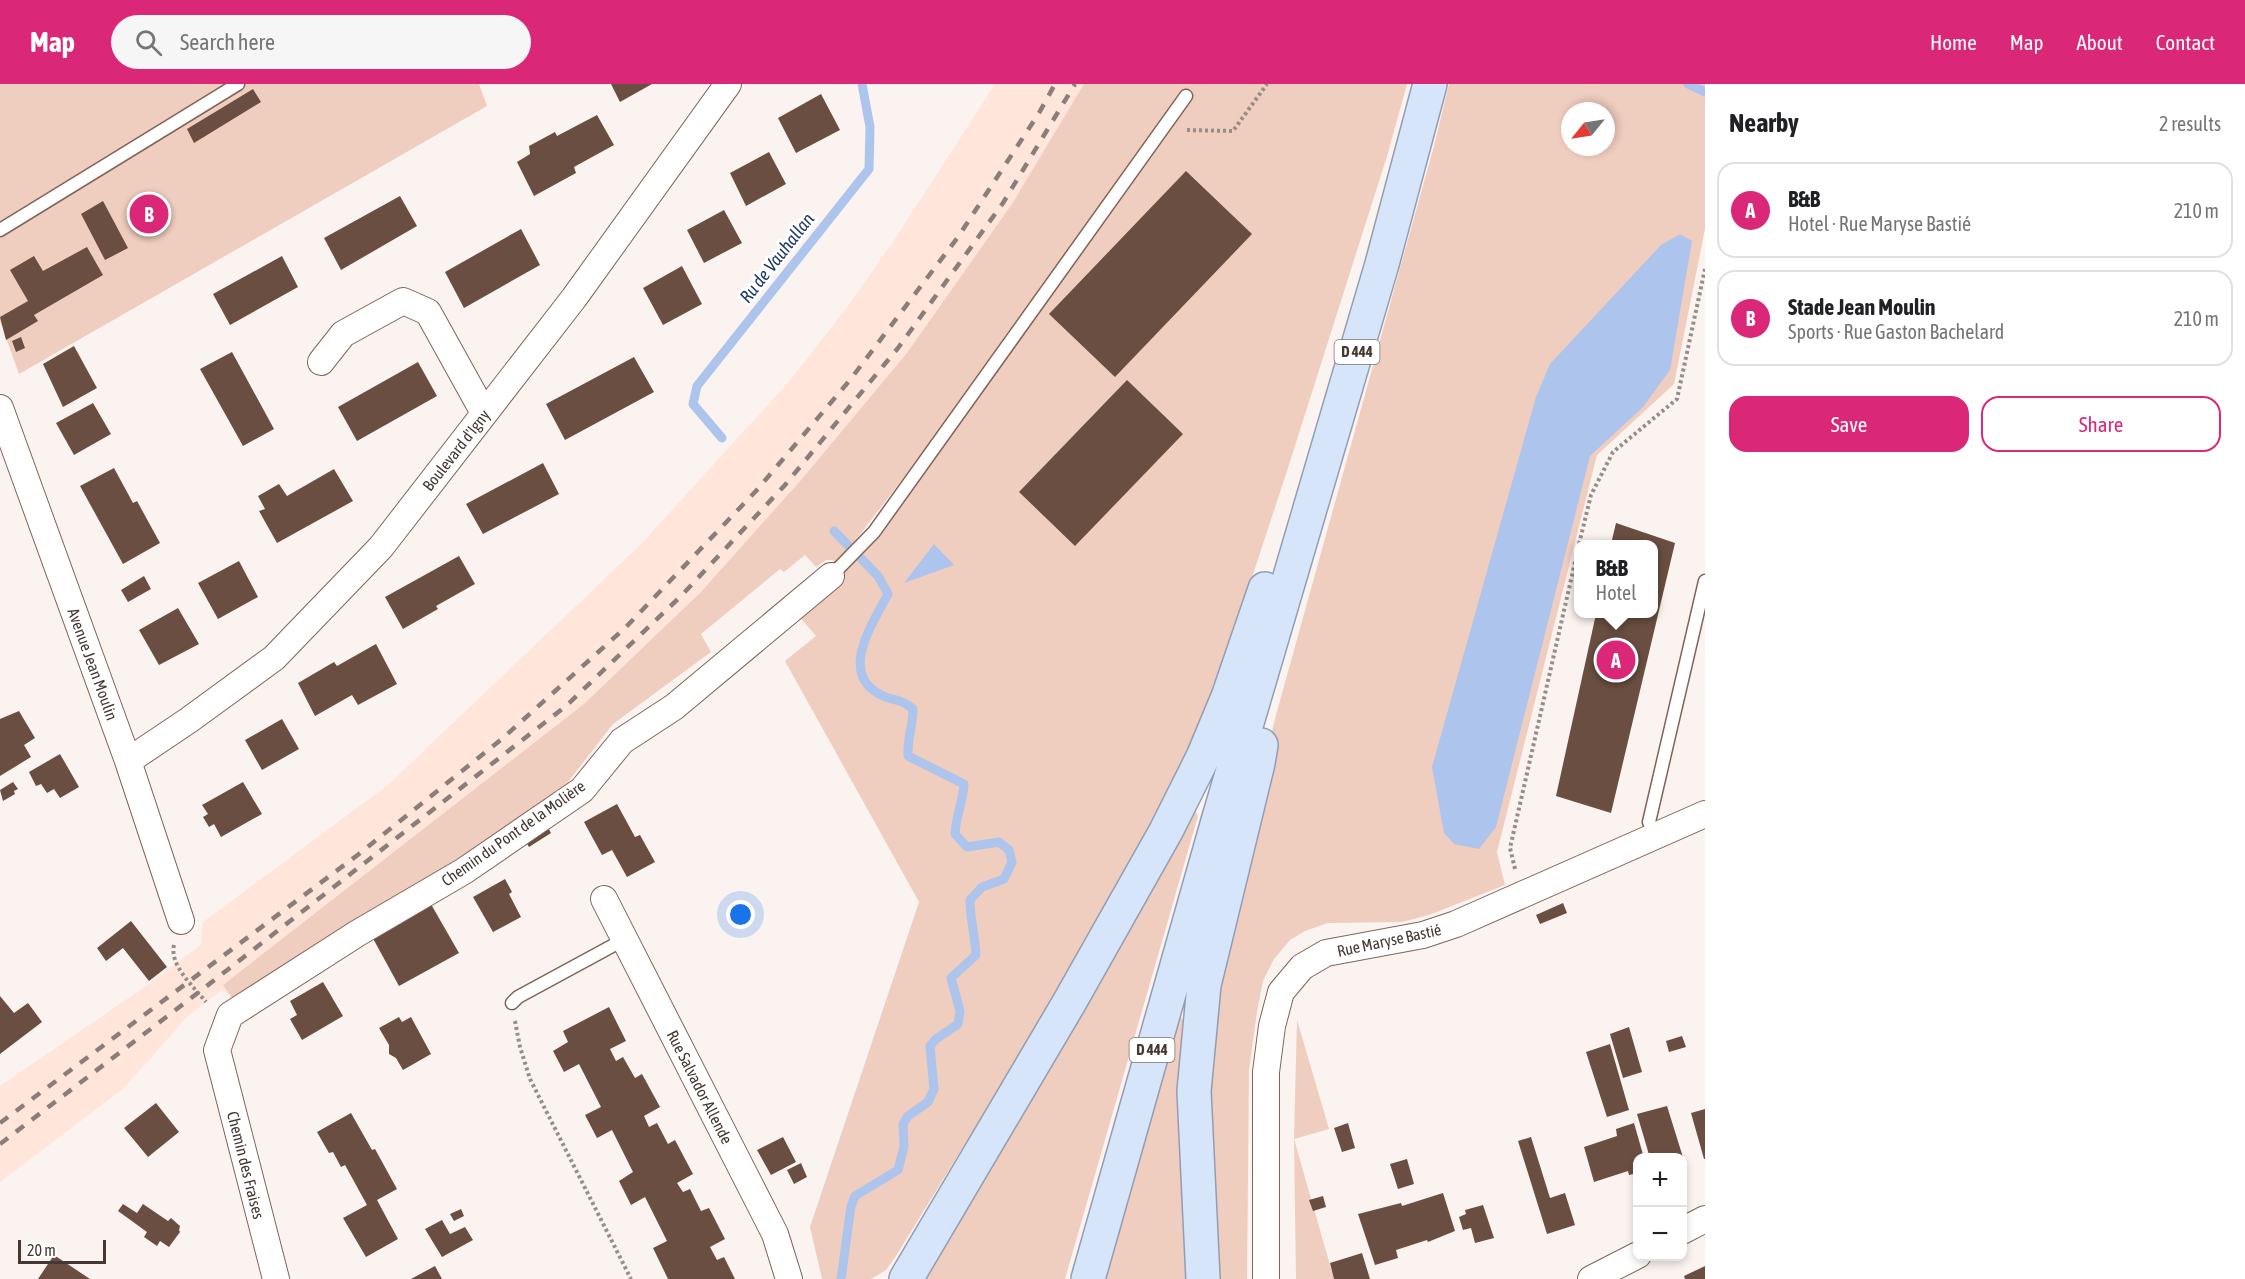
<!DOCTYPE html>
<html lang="en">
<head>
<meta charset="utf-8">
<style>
	body { margin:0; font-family:"Asap Condensed",sans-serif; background:#f6f6f6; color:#202124 }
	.controls { position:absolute; right:18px; bottom:18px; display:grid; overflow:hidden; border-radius:12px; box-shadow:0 3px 9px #0003 }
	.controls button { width:54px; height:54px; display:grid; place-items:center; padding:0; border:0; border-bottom:2px solid #e0e0e0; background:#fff; color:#202124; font:30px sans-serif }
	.compass { position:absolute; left:1561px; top:18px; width:54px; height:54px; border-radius:50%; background:#fff; box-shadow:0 3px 9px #0003; rotate:240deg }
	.scale { position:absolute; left:18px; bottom:15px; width:88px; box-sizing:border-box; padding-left:6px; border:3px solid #453832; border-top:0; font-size:16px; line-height:21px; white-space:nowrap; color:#453832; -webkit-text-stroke:4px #fff; paint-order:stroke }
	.you { position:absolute; left:741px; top:831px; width:21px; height:21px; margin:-15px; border:4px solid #fff; border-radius:50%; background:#1a73e8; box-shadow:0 0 0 9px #1a73e833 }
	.badge { display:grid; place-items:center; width:39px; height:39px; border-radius:50%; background:#db2777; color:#fff; font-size:20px; font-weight:700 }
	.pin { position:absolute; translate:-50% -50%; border:3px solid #fff; box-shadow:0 2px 6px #0006 }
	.popup { position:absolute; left:1574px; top:456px; width:84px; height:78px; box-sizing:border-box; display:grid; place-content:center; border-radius:12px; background:#fff; filter:drop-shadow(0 2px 4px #0005); font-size:20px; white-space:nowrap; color:#757577 }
	.popup b { font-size:22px; color:#202124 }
	.popup::after { content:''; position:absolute; left:50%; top:100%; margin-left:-12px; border:12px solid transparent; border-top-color:#fff }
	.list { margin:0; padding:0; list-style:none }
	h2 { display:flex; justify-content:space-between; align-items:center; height:78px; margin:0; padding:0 24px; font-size:26px }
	h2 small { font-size:20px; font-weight:400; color:#757577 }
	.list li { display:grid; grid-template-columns:39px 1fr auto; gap:18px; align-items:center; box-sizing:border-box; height:96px; margin:0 12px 12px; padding:0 12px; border:2px solid #e0e0e0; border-radius:18px }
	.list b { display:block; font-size:22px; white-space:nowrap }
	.list p { margin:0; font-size:20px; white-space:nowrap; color:#757577 }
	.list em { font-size:20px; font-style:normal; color:#757577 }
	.actions { display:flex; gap:12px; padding:18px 24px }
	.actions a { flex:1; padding:14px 0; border:2px solid #db2777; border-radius:18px; text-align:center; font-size:21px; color:#db2777 }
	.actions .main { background:#db2777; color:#fff }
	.icon { flex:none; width:33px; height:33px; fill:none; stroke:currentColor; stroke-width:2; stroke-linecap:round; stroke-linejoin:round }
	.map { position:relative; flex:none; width:1705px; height:1195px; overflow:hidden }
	header { display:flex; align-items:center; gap:36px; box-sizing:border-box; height:84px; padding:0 30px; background:#db2777; color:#fff }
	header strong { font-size:28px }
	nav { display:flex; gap:33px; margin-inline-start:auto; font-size:21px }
	.search { width:420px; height:54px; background:#f6f6f6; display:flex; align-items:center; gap:15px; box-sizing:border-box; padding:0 21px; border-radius:33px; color:#757577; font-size:22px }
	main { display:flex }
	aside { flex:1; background:#fff }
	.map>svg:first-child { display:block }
</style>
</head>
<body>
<header>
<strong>Map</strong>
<div class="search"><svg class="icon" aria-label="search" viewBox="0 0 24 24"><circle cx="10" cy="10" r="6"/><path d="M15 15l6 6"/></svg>Search here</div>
<nav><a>Home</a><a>Map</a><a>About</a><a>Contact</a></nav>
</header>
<main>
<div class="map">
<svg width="1705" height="1195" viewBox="0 0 1705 1195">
	<rect width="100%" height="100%" fill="#faf3f0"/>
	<path fill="#ffe5da" d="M995,0h132l-421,541 -471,372 -13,-7 -16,12 -20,16 -63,71 -123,93v-96l149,-102 52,-39 2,-23 185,-137 252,-240 147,-161 58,-74 50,-71z"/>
	<path fill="#efcdbf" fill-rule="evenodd" d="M0,0h479l8,22 -468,268 -19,-53z
		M1084,0h323l-20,72 -100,315 -89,270 -116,212 -186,303 -10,14 -15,9h-49l-12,-52 109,-325 -134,-241 31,-25 -18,-21 29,-49 7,-6h-8l-10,7 -11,-12 -21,17 -4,-3 -79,65 10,18 -98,72 -52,67 -91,66 -233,148 -14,-20 361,-281 117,-112 101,-113 105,-126 105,-149zM993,277l-119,171 -26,19v-1z
		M1449,0h256v145l-31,155 -77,71 -100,397 8,33 -76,30 -27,7 -74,1 -23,8 -15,9 -16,19 -11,22 -6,31 -8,58 -2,209h-36l-7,-187 7,-112 65,-265 158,-569zM1570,27h36v36h-36z
		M1194,725l4,7 -133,463h-144z
		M1180,933l5,5 -2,148 3,109h-85l75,-257z
		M1297,936l32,109 -35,10 40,140h-38l-2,-141z"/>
	<path fill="#adc4ec" d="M1680,150l12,7 -22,129 -27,37 -53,49 -94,371 -17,22 -25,-5 -10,-11 -12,-66 104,-370 14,-33 111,-119z
		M934,460l20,21 -50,18z"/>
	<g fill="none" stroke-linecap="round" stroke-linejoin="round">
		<path stroke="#adc4ec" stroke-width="9" d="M1688,0l17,8
			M722,354l-29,-34 4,-18 172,-217 1,-42 -8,-43
			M834,447l44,45 10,18c-15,29 -49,78 -9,100 14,8 20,3 34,15 0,18 -6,29 -5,47l56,28c-1,17 -8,32 -9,50l12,13 32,-5 10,8 3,12 -8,17 -22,8 -12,13c0,19 5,36 6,55l-25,23 9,33 -2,13 -22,15 -6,7 4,43 -6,13 -20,14 -5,8 1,23 -6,23 -43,26 -4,10 -10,73"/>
	</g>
	<path fill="#6a4e41" d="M611,0h41l-32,18z
		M253,5l8,13 -67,41 -7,-14z
		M821,10l19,36 -44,23 -18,-35z
		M597,31l17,30 -40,22 2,6 -42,23 -17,-34 13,-8 -1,-8 26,-14 2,4z
		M769,68l17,32 -40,22 -16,-33z
		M1186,87l66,63 -137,143 -66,-63z
		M400,112l17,30 -76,44 -17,-32z
		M103,117l25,47 -23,12 -24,-46z
		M724,126l18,33 -38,20 -17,-33z
		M521,145l19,36 -76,43 -19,-36z
		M87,163l16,28 -69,40 4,6 -32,19 -6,-23 28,-16 -18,-31 24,-14 9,15z
		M282,172l16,31 -68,38 -17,-31z
		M682,182l20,38 -39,21 -20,-37z
		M21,253l4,11 -9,4 -4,-11z
		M74,262l23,42 -34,19 -20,-43z
		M232,268l42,77 -31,17 -43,-77z
		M634,273l20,35 -89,48 -19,-36z
		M418,278l19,34 -80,45 -19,-34z
		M1127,296l56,54 -108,112 -56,-54z
		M93,319l18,31 -37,21 -18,-32z
		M543,379l16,31 -76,40 -17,-30z
		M114,384l19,35 4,-2 23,42 -37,21 -43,-78z
		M334,385l19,32 -76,42 -18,-32 6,-2 -7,-13 21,-12 8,12z
		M1616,439l59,20 -64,270 -55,-17 40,-182h58v-70h-43z
		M459,472l16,28 -39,22 2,3 -35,20 -18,-32z
		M239,477l19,36 -40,22 -20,-36z
		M144,492l7,13 -23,13 -7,-12z
		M178,524l21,36 -40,21 -20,-35z
		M376,560l21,40 -39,21 -6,-10 -37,21 -17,-33 36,-21 3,4z
		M19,627l16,27 -11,7 7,12 -31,19v-57z
		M282,635l17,30 -37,21 -17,-30z
		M60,670l19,33 -19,11 -6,-9 -7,4 -6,-9 -5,2 -7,-14z
		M13,698l5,7 -4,2 1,3 -12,7 -3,-11z
		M243,698l19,32 -41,23 -7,-13 -5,3 -6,-10 5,-3 -6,-9z
		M617,720l18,33 5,-2 15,27 -28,15 -15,-27 -10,5 -18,-33z
		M546,740l5,9 -22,14 -6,-10z
		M505,795l7,13 -3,2 12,23 -28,15 -20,-35z
		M428,815l31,54 -60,33 -29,-53z
		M1563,819l4,10 -27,11 -4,-9z
		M131,837l36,46 -18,14 -26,-33 -17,13 -9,-13z
		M323,898l20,34 -41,24 -12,-21 7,-4 -7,-14z
		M0,912l14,17 14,-10 14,19 -42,32z
		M609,923l17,34 -16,8 6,12 7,-4 12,21 7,-4 18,33 -16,9 5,11 8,-4 11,21 7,-4 18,34 -16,9 6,9 7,-3 11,22 8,-3 16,31 -15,8 7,13 7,-3 11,22h-67l-15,-31 14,-7 -22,-44 -14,8 -12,-24 14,-9 -21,-42 -15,8 -12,-23 16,-8 -22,-43 -15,8 -11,-21 15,-9 -5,-11z
		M399,933l3,5 9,-5 20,37 -28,16 -7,-12 -7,-4v-9l-10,-17z
		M1629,943l13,45 -19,6 -13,-44z
		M1682,952l4,11 -17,5 -3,-11z
		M1610,960l19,66 -22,7 -21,-65z
		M156,1019l23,29 -31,25 -24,-29z
		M1667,1022l19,61 -3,1 -1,-10h-32l-13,-44z
		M1705,1025v50h-1l-13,-46z
		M351,1029l21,37 3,-1 22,40 -20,11 21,39 -32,18 -23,-39 24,-13 -22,-40 -4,2 -8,-15 -4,1 -12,-21z
		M1348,1039l7,25 -13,4 -8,-24z
		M1634,1039l10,35h-6v15l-9,2 -1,-4 -34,11 -10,-35 33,-11 -1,-7z
		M783,1053l13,25 -25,13 -14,-25z
		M1531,1053l19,61 15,-5 10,32 -28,9 -29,-93z
		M1407,1075l7,25 -16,5 -8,-25z
		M801,1079l6,14 -13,7 -7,-14z
		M1443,1109l12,38 -27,11 -1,-2 -31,10 2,8 -23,7 -17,-51 43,-11 1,3z
		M1323,1112l3,11 -13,4 -4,-11z
		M123,1120l14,9 6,-9 25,17 3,-3 9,8 -1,4 1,2 -11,15 -9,-6 -3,5 -13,-9 3,-5 -29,-21z
		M1483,1121l11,33 -19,5 -4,-15 -8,2 -4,-13 7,-3 -1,-4z
		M461,1125l3,7 -10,5 -4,-7z
		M442,1136l8,14 15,-7 8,13 -31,17 -17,-28z
		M1362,1169l8,26h-36l-4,-16z
		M54,1171l36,24h-52z
		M435,1182l7,13h-31z
		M1705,1182v13h-20l-1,-3z"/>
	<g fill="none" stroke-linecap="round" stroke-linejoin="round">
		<g stroke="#816457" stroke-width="15">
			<path id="service" d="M0,146l238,-146
				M831,492l43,-44 312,-436
				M1655,752l-6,-14 56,-241
				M512,919l6,-6 107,-58"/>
		</g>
		<g stroke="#816457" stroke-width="28">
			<path id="minor" d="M321,278l22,-28 60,-33 25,11 56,101
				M0,324l128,353 53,160
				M128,677l61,-41 85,-62 107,-111 193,-249 154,-214
				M604,815l171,335 14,45
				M1682,1147l23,-12
				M276,1195l-59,-229 13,-35 128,-82 106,-62 118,-81 40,-49 52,-34 157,-131
				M1266,1195v-207l6,-46 9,-34 21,-25 24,-14 97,-18 33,-11 249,-110
				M1591,1195l47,-24"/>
		</g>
		<g stroke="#939db2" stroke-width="36">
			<path id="primary" d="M906,1195l163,-276 97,-172 37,-74 25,-60 37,-108
				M1088,1195l130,-458 164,-557 48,-180
				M1203,1195l-9,-188 10,-106 54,-222 3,-18"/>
		</g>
		<path stroke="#978c88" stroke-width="4" stroke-dasharray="3 3" stroke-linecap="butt" d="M1187,46l46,1 34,-47
			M1579,460l12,-49 22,-43 64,-53 28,-130
			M1515,785l-5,-21 68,-299
			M174,861c-5,20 20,42 32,57
			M515,937l5,26 10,32 101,200"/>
		<use href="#service" stroke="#fff" stroke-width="12"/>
		<use href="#minor" stroke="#fff" stroke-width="26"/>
		<use href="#primary" stroke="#d7e5fa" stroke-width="33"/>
		<path stroke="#897e7a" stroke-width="4.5" stroke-dasharray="10 10" stroke-linecap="butt" d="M0,1039l359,-269 144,-116 123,-111 130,-136 94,-111 108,-143 81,-124 16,-29
			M0,1060l199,-152 367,-286 115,-110 104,-111 113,-137 105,-145 72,-119"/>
	</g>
	<g text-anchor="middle" stroke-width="6" stroke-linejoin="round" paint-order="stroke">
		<g fill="#fff" stroke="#7d7470" stroke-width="1.5">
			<rect x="1334.5" y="256" width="45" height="24" rx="4.5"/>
			<rect x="1129.5" y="954" width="45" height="24" rx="4.5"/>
		</g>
		<g font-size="15" font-weight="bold" fill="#453832">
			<text x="1357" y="273">D 444</text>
			<text x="1152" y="971">D 444</text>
		</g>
		<g font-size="16" fill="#453832" stroke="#fff">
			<text transform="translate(456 366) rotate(-52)" y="6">Boulevard d'Igny</text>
			<text transform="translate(93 580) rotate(70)" y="6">Avenue Jean Moulin</text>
			<text transform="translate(513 749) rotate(-35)" y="6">Chemin du Pont de la Molière</text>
			<text transform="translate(1389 856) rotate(-12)" y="6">Rue Maryse Bastié</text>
			<text transform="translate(700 1003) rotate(63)" y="6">Rue Salvador Allende</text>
			<text transform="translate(246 1081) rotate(76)" y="6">Chemin des Fraises</text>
		</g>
		<g font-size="18" font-style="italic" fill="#1d3869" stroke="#fff">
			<text transform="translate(777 174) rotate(-52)" y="6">Ru de Vauhallan</text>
		</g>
	</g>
</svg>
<div class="controls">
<button>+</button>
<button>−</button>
</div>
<svg class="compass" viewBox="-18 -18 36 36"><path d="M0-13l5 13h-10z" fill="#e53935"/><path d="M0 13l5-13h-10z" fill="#757577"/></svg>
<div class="scale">20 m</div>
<div class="you"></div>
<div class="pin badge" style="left:1616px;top:576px">A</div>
<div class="popup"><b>B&amp;B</b>Hotel</div>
<div class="pin badge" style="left:149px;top:130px">B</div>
</div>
<aside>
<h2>Nearby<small>2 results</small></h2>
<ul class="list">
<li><span class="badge">A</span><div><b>B&amp;B</b><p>Hotel · Rue Maryse Bastié</p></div><em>210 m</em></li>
<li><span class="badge">B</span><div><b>Stade Jean Moulin</b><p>Sports · Rue Gaston Bachelard</p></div><em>210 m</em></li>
</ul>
<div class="actions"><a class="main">Save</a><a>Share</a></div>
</aside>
</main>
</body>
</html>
